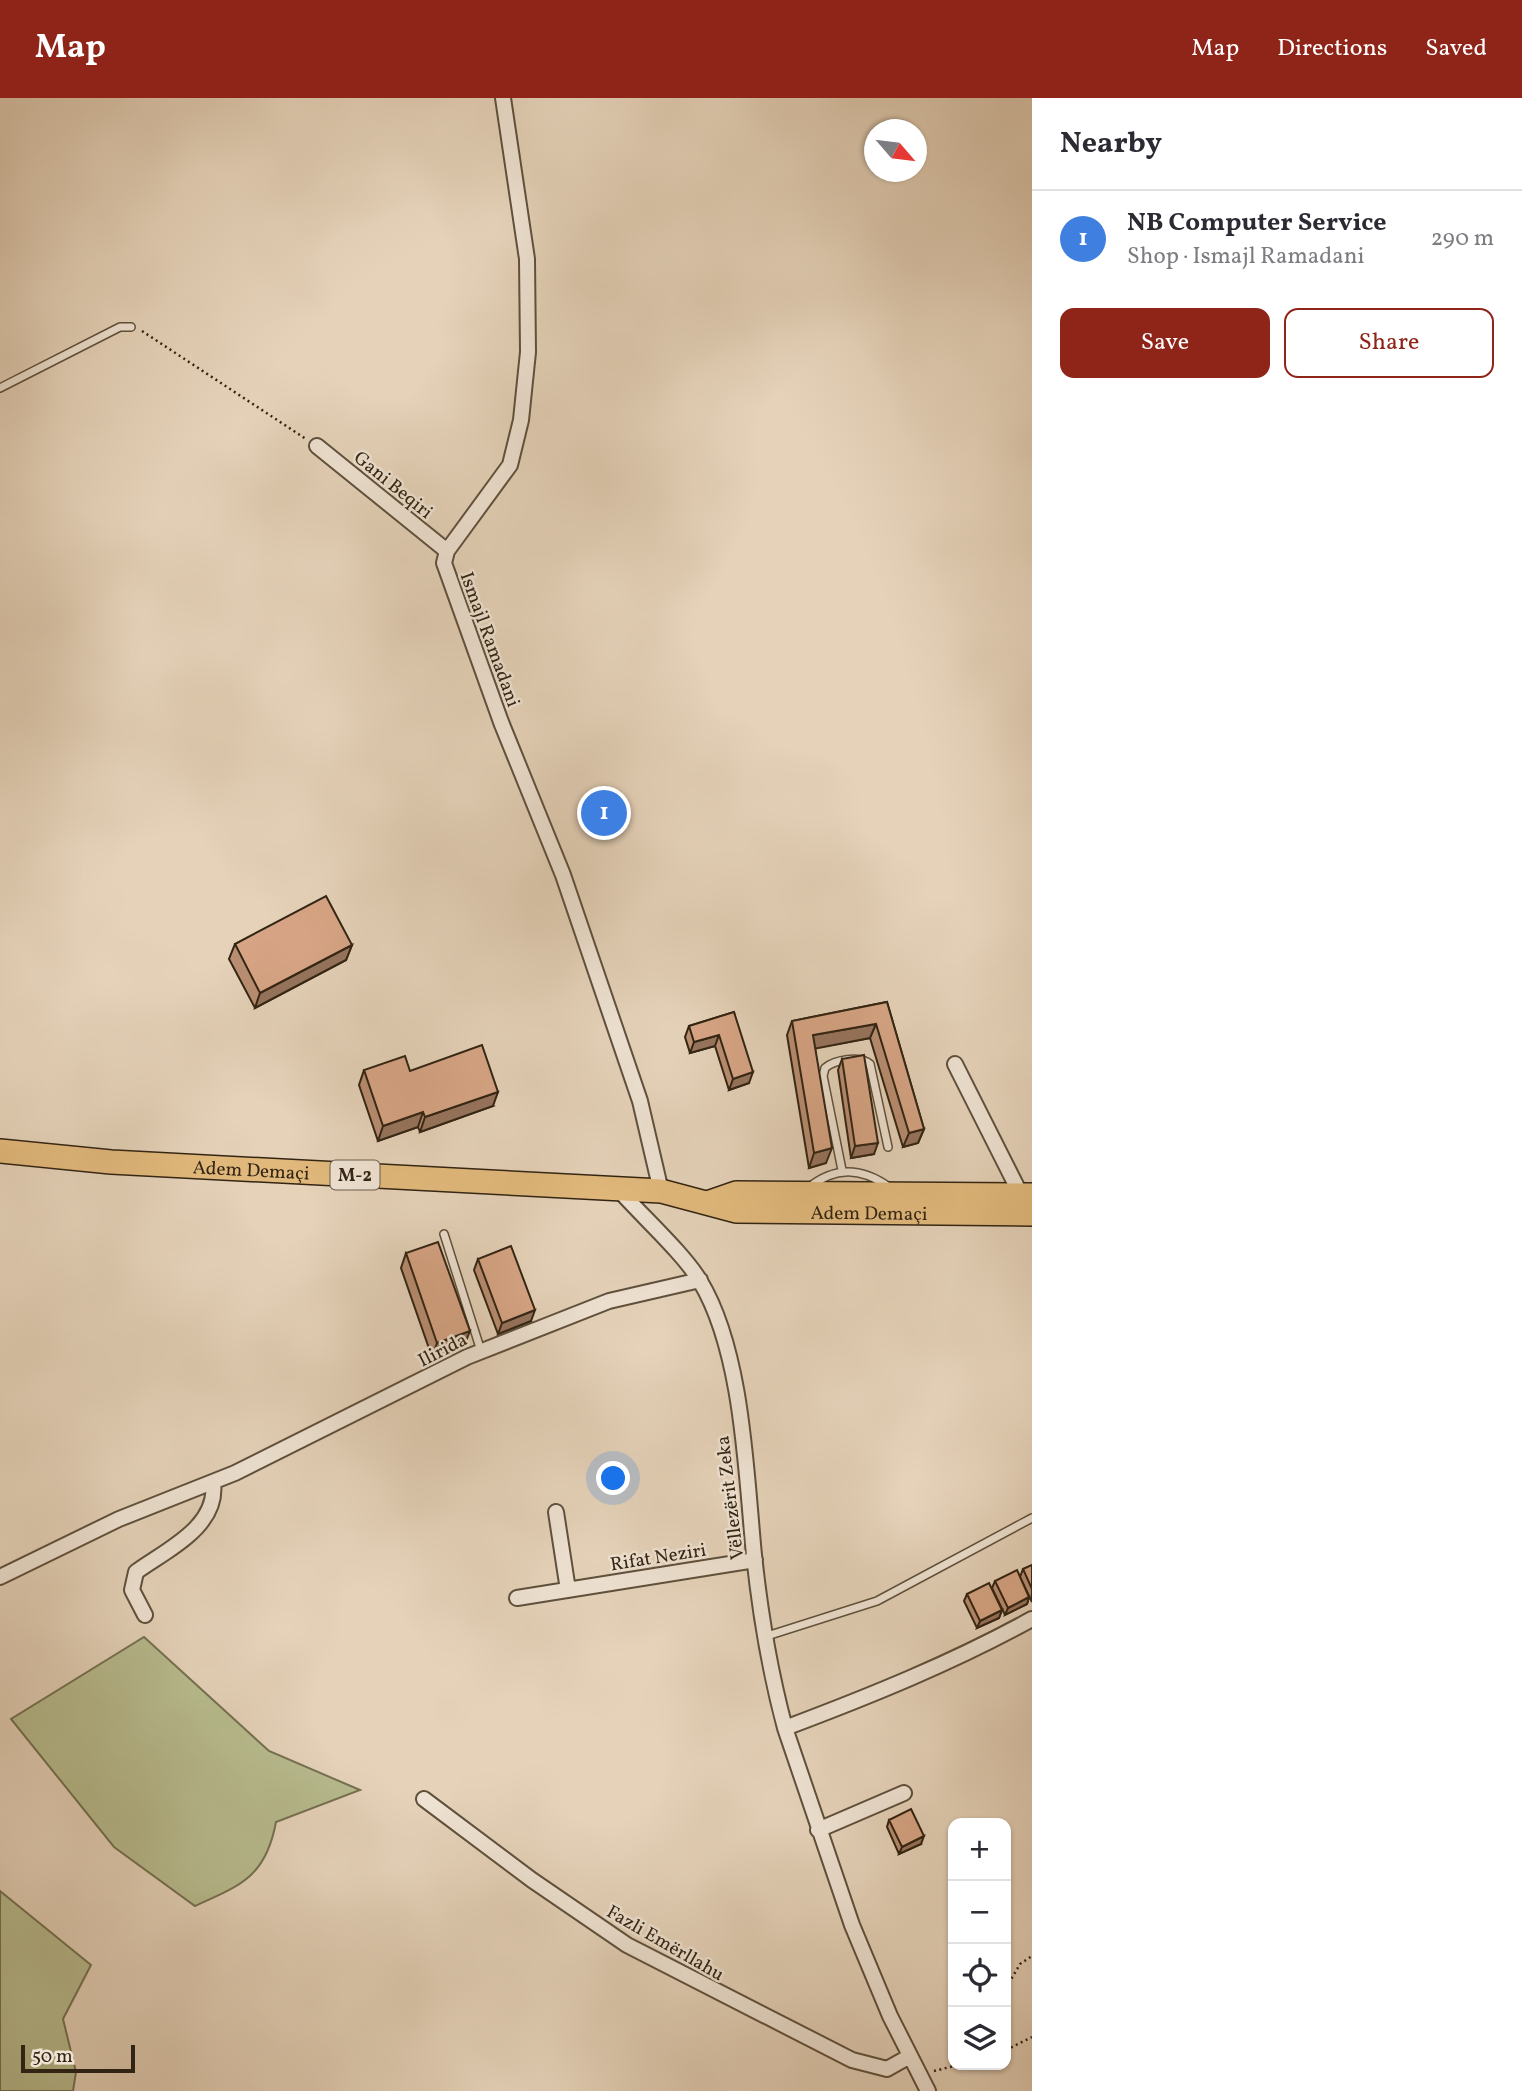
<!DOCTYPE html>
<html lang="en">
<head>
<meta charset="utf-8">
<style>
	body { margin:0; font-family:Vollkorn,serif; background:#f2f2f3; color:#2b2b33 }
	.controls { position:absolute; right:21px; bottom:21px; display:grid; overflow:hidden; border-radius:14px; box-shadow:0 2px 5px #0004 }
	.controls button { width:63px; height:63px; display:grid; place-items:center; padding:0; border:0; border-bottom:2px solid #e1e1e2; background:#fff; color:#2b2b33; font:35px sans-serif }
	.compass { position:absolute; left:864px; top:21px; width:63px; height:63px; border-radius:50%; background:#fff; box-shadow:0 2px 5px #0004; rotate:118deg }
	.scale { position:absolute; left:21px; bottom:18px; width:114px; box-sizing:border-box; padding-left:7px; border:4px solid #322413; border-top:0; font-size:19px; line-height:24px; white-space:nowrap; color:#322413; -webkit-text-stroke:5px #eee2d2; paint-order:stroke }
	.you { position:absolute; left:614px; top:1381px; width:24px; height:24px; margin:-18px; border:5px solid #fff; border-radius:50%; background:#1a73e8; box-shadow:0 0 0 10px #1a73e833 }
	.badge { display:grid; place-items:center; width:46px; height:46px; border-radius:50%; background:#8f2418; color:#fff; font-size:23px; font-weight:700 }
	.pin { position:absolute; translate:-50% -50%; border:4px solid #fff; box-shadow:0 2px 7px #0006 }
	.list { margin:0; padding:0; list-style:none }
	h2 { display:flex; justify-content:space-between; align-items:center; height:91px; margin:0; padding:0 28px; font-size:30px }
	h2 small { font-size:23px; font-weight:400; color:#7c7c81 }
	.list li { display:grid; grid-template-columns:46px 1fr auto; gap:21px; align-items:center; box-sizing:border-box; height:98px; padding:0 28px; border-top:2px solid #e1e1e2 }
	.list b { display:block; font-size:26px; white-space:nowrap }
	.list p { margin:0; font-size:23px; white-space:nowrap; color:#7c7c81 }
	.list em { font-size:23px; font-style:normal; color:#7c7c81 }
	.actions { display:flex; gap:14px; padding:21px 28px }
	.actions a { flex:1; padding:16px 0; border:2px solid #8f2418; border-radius:14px; text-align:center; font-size:24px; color:#8f2418 }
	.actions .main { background:#8f2418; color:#fff }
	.icon { flex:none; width:38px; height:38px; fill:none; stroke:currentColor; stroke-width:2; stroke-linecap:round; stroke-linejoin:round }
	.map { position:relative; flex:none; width:1032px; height:1993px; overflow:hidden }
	header { display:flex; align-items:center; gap:42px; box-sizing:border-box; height:98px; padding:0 35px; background:#8f2418; color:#fff }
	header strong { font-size:33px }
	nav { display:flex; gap:38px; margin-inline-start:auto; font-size:24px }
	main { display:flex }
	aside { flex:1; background:#fff }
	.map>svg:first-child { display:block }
</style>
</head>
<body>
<header>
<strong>Map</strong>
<nav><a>Map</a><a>Directions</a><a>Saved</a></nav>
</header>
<main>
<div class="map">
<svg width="1032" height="1993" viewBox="0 0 1032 1993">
	<rect width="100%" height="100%" fill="#e5d2b9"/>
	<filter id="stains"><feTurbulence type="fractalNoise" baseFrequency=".00286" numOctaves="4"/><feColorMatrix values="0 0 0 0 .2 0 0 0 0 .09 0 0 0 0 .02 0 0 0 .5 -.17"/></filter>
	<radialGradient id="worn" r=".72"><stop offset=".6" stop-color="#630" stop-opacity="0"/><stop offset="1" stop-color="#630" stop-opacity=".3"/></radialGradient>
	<path fill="#b7bb8e" stroke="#747050" stroke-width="2" d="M144,1539l125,114 91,39 -84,32c-10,54 -34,63 -81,84l-81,-59 -103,-128z
		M0,1793l91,74 -28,54 13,53 -3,19h-73z"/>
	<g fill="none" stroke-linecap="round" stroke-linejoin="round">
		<g stroke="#5f503c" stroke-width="10">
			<path id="lane" d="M0,290l120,-61h11
				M842,1072l-19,-94 2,-8c9,-8 35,-13 45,-4l18,83
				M808,1090c27,-22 53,-21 81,-1
				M444,1136l37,117
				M767,1538l110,-35 155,-83"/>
		</g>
		<g stroke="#5f503c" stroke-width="18">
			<path id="street" d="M503,0l24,161 1,93 -7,68 -11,45 -63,86 -3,12 57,159 62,153 77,226 21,90
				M317,348l130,105
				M955,966l66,131
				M619,1092c22,25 65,64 81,91 43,71 46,193 54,274 6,57 16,117 31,173l67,197 38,91 38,75
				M556,1414l12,78
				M0,1479l119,-58 116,-46 232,-116 142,-56 91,-21
				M517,1500l238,-38
				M145,1517l-13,-25 4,-18c30,-22 83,-45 77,-90
				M785,1630c85,-32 167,-65 247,-109
				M424,1701l108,81 95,65 225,115 35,9 23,-13
				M818,1732l86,-37"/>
		</g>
		<g stroke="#322413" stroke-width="26">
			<g id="primary">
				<path id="s1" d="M0,1053l111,11 550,29 75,20 296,3"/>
				<path d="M710,1104l26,-9 296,2"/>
			</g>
		</g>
		<path stroke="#322413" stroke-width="2.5" stroke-dasharray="2 3.5" stroke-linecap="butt" d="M142,233l164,108
			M1006,1890l14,-24 12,-8
			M1006,1952l26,-13
			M934,1973l24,-6"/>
		<use href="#lane" stroke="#eee2d2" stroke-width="7"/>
		<use href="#street" stroke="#eee2d2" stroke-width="14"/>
		<use href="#primary" stroke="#e2b97c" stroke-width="23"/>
	</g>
	<path fill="#b98e72" stroke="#322413" stroke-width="2" d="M235,846l117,1 -6,15 -91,48 -26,-49z
		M887,904l37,127 -6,14 -15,4 -33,-109 -55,10 11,115 -17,5 -22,-133 5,-14z
		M734,914l15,71 -20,7 -14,-44 -25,7 -5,-16 4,-11z
		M842,961l32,95 -23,4 -13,-88z
		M364,972l46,1 83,35 -73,26 -2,-5 -40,14 -19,-56z
		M406,1155l58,93 -32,11 -31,-89z
		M478,1161l53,62 -33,13 -24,-64z
		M1032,1467v37l-12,-25 3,-8z
		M995,1483l34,16 -2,7 -22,11 -13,-27z
		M967,1496l35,16 -3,8 -22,10 -13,-27z
		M889,1722l32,24 -22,10 -12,-27z"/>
	<path fill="#96745d" stroke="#322413" stroke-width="2" d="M352,847l-6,15 -91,48 5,-15z
		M876,926l-6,14 -62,12 5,-15z
		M719,937l-4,11 -25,7 4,-11z
		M753,974l-4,11 -20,7 4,-11z
		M498,994l-5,14 -73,26 5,-15z
		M423,1014l-5,15 -40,14 5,-15z
		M924,1031l-6,14 -15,4 6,-14z
		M878,1045l-4,11 -23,4 4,-12z
		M832,1050l-6,15 -17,5 5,-15z
		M535,1212l-4,11 -33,13 4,-11z
		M470,1233l-6,15 -32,11 5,-14z
		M1029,1499l-2,7 -22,11 3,-7z
		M1002,1512l-3,8 -22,10 3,-7z
		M924,1738l-3,8 -22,10 3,-7z"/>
	<path fill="#d7a585" stroke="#322413" stroke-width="2" d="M326,798l26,49 -92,48 -25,-49z
		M887,904l37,127 -15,4 -33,-109 -63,11 19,113 -18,5 -22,-132z
		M734,914l19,60 -20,7 -14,-44 -25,7 -5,-16z
		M482,947l16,47 -73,25 -2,-5 -40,14 -19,-56 41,-14 5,15z
		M864,957l14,88 -23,3 -13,-87z
		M438,1144l32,89 -33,12 -31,-90z
		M511,1148l24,64 -33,13 -24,-64z
		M1032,1467v24l-9,-20z
		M1017,1472l12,27 -21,11 -13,-27z
		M989,1485l13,27 -22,11 -13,-27z
		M911,1711l13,27 -22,11 -13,-27z"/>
	<g text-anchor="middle" stroke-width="5" stroke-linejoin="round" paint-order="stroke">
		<rect fill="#eee2d2" stroke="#6a5d4c" stroke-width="2" x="330.5" y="1062.5" width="49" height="29" rx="5"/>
		<g font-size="18" font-weight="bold" fill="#322413">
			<text x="355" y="1083">M-2</text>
		</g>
		<g font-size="19" fill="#322413" stroke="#eee2d2">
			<text transform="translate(394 386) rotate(39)" y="7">Gani Beqiri</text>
			<text transform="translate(491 541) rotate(70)" y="7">Ismajl Ramadani</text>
			<text dy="7" stroke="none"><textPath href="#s1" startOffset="252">Adem Demaçi</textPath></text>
			<text dy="7" stroke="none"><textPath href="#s1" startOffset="873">Adem Demaçi</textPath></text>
			<text transform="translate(442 1251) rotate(-27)" y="7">Ilirida</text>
			<text transform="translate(729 1400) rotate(-97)" y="7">Vëllezërit Zeka</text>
			<text transform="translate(658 1458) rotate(-9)" y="7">Rifat Neziri</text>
			<text transform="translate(666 1844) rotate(30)" y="7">Fazli Emërllahu</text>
		</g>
	</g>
	<rect width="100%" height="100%" filter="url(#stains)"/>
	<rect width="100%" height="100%" fill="url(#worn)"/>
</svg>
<div class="controls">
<button>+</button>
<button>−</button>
<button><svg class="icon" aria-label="locate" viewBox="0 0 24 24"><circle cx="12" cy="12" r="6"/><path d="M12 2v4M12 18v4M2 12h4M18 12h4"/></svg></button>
<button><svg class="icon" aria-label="layers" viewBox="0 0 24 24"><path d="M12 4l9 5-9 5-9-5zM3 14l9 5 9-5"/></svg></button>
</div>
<svg class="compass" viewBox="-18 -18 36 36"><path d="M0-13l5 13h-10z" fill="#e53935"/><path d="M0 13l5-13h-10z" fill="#7c7c81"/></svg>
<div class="scale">50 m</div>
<div class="you"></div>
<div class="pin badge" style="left:604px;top:715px;background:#3f7fe0">1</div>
</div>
<aside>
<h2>Nearby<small></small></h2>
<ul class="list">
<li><span class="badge" style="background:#3f7fe0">1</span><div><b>NB Computer Service</b><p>Shop · Ismajl Ramadani</p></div><em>290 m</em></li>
</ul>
<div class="actions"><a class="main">Save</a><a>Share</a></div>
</aside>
</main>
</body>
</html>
